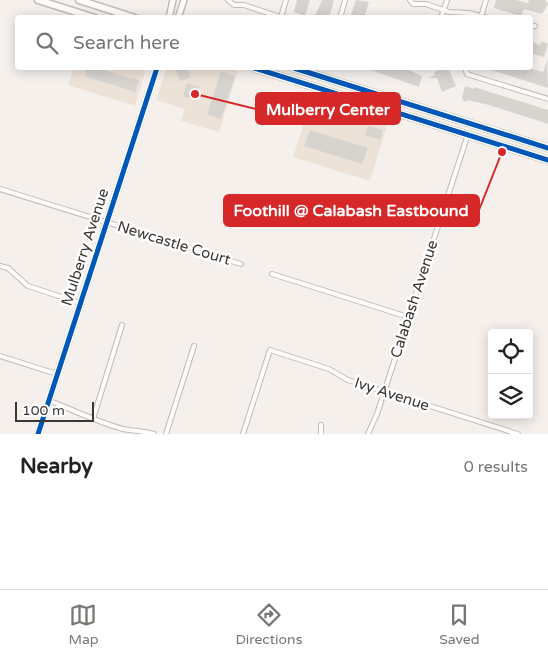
<!DOCTYPE html>
<html lang="en">
<head>
<meta charset="utf-8">
<style>
	body { margin:0; font-family:"Varela Round",sans-serif; background:#f2f2f2; color:#222 }
	.controls { position:absolute; right:15px; bottom:15px; display:grid; overflow:hidden; border-radius:5px; box-shadow:0 2px 12px #0003 }
	.controls button { width:45px; height:45px; display:grid; place-items:center; padding:0; border:0; border-bottom:1px solid #e0e0e0; background:#fff; color:#222; font:25px sans-serif }
	.scale { position:absolute; left:15px; bottom:12px; width:79px; box-sizing:border-box; padding-left:5px; border:2px solid #3a3734; border-top:0; font-size:14px; line-height:18px; white-space:nowrap; color:#3a3734; -webkit-text-stroke:4px #fff; paint-order:stroke }
	.list { margin:0; padding:0; list-style:none }
	h2 { display:flex; justify-content:space-between; align-items:center; height:65px; margin:0; padding:0 20px; font-size:21px }
	h2 small { font-size:16px; font-weight:400; color:#767676 }
	.icon { flex:none; width:28px; height:28px; fill:none; stroke:currentColor; stroke-width:2; stroke-linecap:round; stroke-linejoin:round }
	.map { position:relative; flex:none; width:548px; height:434px; overflow:hidden }
	.search { position:absolute; background:#fff; box-shadow:0 2px 12px #0003; left:15px; right:15px; top:15px; height:55px; display:flex; align-items:center; gap:12px; box-sizing:border-box; padding:0 18px; border-radius:5px; color:#767676; font-size:19px }
	.sheet { height:155px; background:#fff }
	nav { display:flex; justify-content:space-around; align-items:center; box-sizing:border-box; height:70px; border-top:1px solid #e0e0e0; background:#fff; font-size:14px; color:#767676 }
	nav a { display:grid; justify-items:center; gap:2px }
	nav .on { color:#7b7874 }
	.map>svg:first-child { display:block }
</style>
</head>
<body>
<div class="map">
<svg width="548" height="434" viewBox="0 0 548 434">
	<rect width="100%" height="100%" fill="#f5f0ec"/>
	<path fill="#ece2d8" d="M74,68h72l-11,38 -67,-21z
		M167,68h59l12,3 -19,61 -38,-11 4,-12 -29,-9z
		M313,96l76,23 -19,62 -77,-24z"/>
	<path fill="#d7d4d0" d="M297,0h13l-5,16 -11,-4z
		M322,0h12l-5,18 -14,-2z
		M356,0l13,2 -5,16h-14z
		M496,0h20l12,3 1,-3h16l3,4 -6,10 -18,-5 -3,7 -27,-8z
		M530,41l10,4 1,-4 7,3 -4,13 -14,-4z
		M547,60l1,28 -63,-20h43l15,4z
		M87,68h10l36,11v-1l6,2 -4,12 -50,-16z
		M174,68h13l4,9 -11,4z
		M368,69l36,-1 18,8 -3,11z
		M442,69v2l5,-2 3,3 6,14 -14,6 -5,-14h-9l7,-3 -1,-3z
		M221,72l14,4 -14,43 -14,-5z
		M187,83l12,4 -4,13 -12,-4z
		M465,86l9,3v-2l74,23v14l-59,-19 -22,-5v2l-4,-1v-2l-1,-1z
		M368,126l15,4 -3,10 -15,-5z
		M310,130l58,18 -6,16 -58,-18z"/>
	<g fill="none" stroke-linecap="round" stroke-linejoin="round">
		<g stroke="#c0bcb9" stroke-width="6">
			<path id="minor" d="M228,0l6,5h10l39,13
				M410,0l3,4h13l23,8 20,1 18,5
				M281,17l5,-17
				M481,17l5,-17
				M340,18l5,-18
				M441,18l6,-18
				M530,27l5,-1
				M465,68l2,6 6,2 75,23
				M0,189l241,75
				M0,266l8,2 20,18 52,17
				M272,274l136,43
				M0,356l57,18
				M48,400c25,10 49,22 75,29 10,2 20,2 31,5
				M93,419l29,-94
				M321,425v9
				M166,434l28,-88
				M243,434l27,-84 59,19 19,11 170,54
				M368,434l9,-20 91,-280"/>
		</g>
		<g stroke="#c0bcb9" stroke-width="8">
			<path id="tertiary" d="M169,18l4,-18
				M178,18l6,-18
				M38,434l119,-366"/>
		</g>
		<g stroke="#c0bcb9" stroke-width="9">
			<path id="primary" d="M38,0l57,18
				M79,0l56,18
				M254,68l294,92
				M294,68l254,80"/>
		</g>
		<use href="#minor" stroke="#fefdfc" stroke-width="4"/>
		<use href="#tertiary" stroke="#fefdfc" stroke-width="5"/>
		<use href="#primary" stroke="#fefdfc" stroke-width="6"/>
		<g stroke="#fff" stroke-width="8">
			<path id="cycleway" d="M254,68l294,92
				M294,68l254,80
				M38,434l119,-366"/>
		</g>
		<use href="#cycleway" stroke="#0057b8" stroke-width="5"/>
	</g>
	<g text-anchor="middle" stroke-width="5" stroke-linejoin="round" paint-order="stroke">
		<g font-size="15" fill="#3a3734" stroke="#fff">
			<text transform="translate(174 243) rotate(17)" y="5">Newcastle Court</text>
			<text transform="translate(85 247) rotate(-72)" y="5">Mulberry Avenue</text>
			<text transform="translate(414 299) rotate(-72)" y="5">Calabash Avenue</text>
			<text transform="translate(392 394) rotate(18)" y="5">Ivy Avenue</text>
		</g>
	</g>
	<path fill="none" stroke="#d62828" stroke-width="2" d="M195 94L256 109M502 152L479 210"/>
	<g fill="#d62828" stroke="#fff" stroke-width="2">
		<circle cx="195" cy="94" r="5"/>
		<circle cx="502" cy="152" r="5"/>
	</g>
	<g fill="#d62828" stroke="#d62828" stroke-width="2">
		<rect x="256" y="93" width="144" height="31" rx="5"/>
		<rect x="224" y="195" width="255" height="31" rx="5"/>
	</g>
	<g font-size="16" text-anchor="middle" font-weight="bold" fill="#fff">
		<text x="328" y="115">Mulberry Center</text>
		<text x="351" y="216">Foothill @ Calabash Eastbound</text>
	</g>
</svg>
<div class="controls">
<button><svg class="icon" aria-label="locate" viewBox="0 0 24 24"><circle cx="12" cy="12" r="6"/><path d="M12 2v4M12 18v4M2 12h4M18 12h4"/></svg></button>
<button><svg class="icon" aria-label="layers" viewBox="0 0 24 24"><path d="M12 4l9 5-9 5-9-5zM3 14l9 5 9-5"/></svg></button>
</div>
<div class="scale">100 m</div>
<div class="search"><svg class="icon" aria-label="search" viewBox="0 0 24 24"><circle cx="10" cy="10" r="6"/><path d="M15 15l6 6"/></svg>Search here</div>
</div>
<section class="sheet">
<h2>Nearby<small>0 results</small></h2>
<ul class="list">
</ul>
</section>
<nav>
<a class="on"><svg class="icon" aria-label="map" viewBox="0 0 24 24"><path d="M3 6l6-2 6 2 6-2v14l-6 2-6-2-6 2zM9 4v14M15 6v14"/></svg>Map</a>
<a><svg class="icon" aria-label="directions" viewBox="0 0 24 24"><path d="M12 3l9 9-9 9-9-9zM9 14v-3h6M13 9l2 2-2 2"/></svg>Directions</a>
<a><svg class="icon" aria-label="saved" viewBox="0 0 24 24"><path d="M7 4h10v16l-5-4-5 4z"/></svg>Saved</a>
</nav>
</body>
</html>
